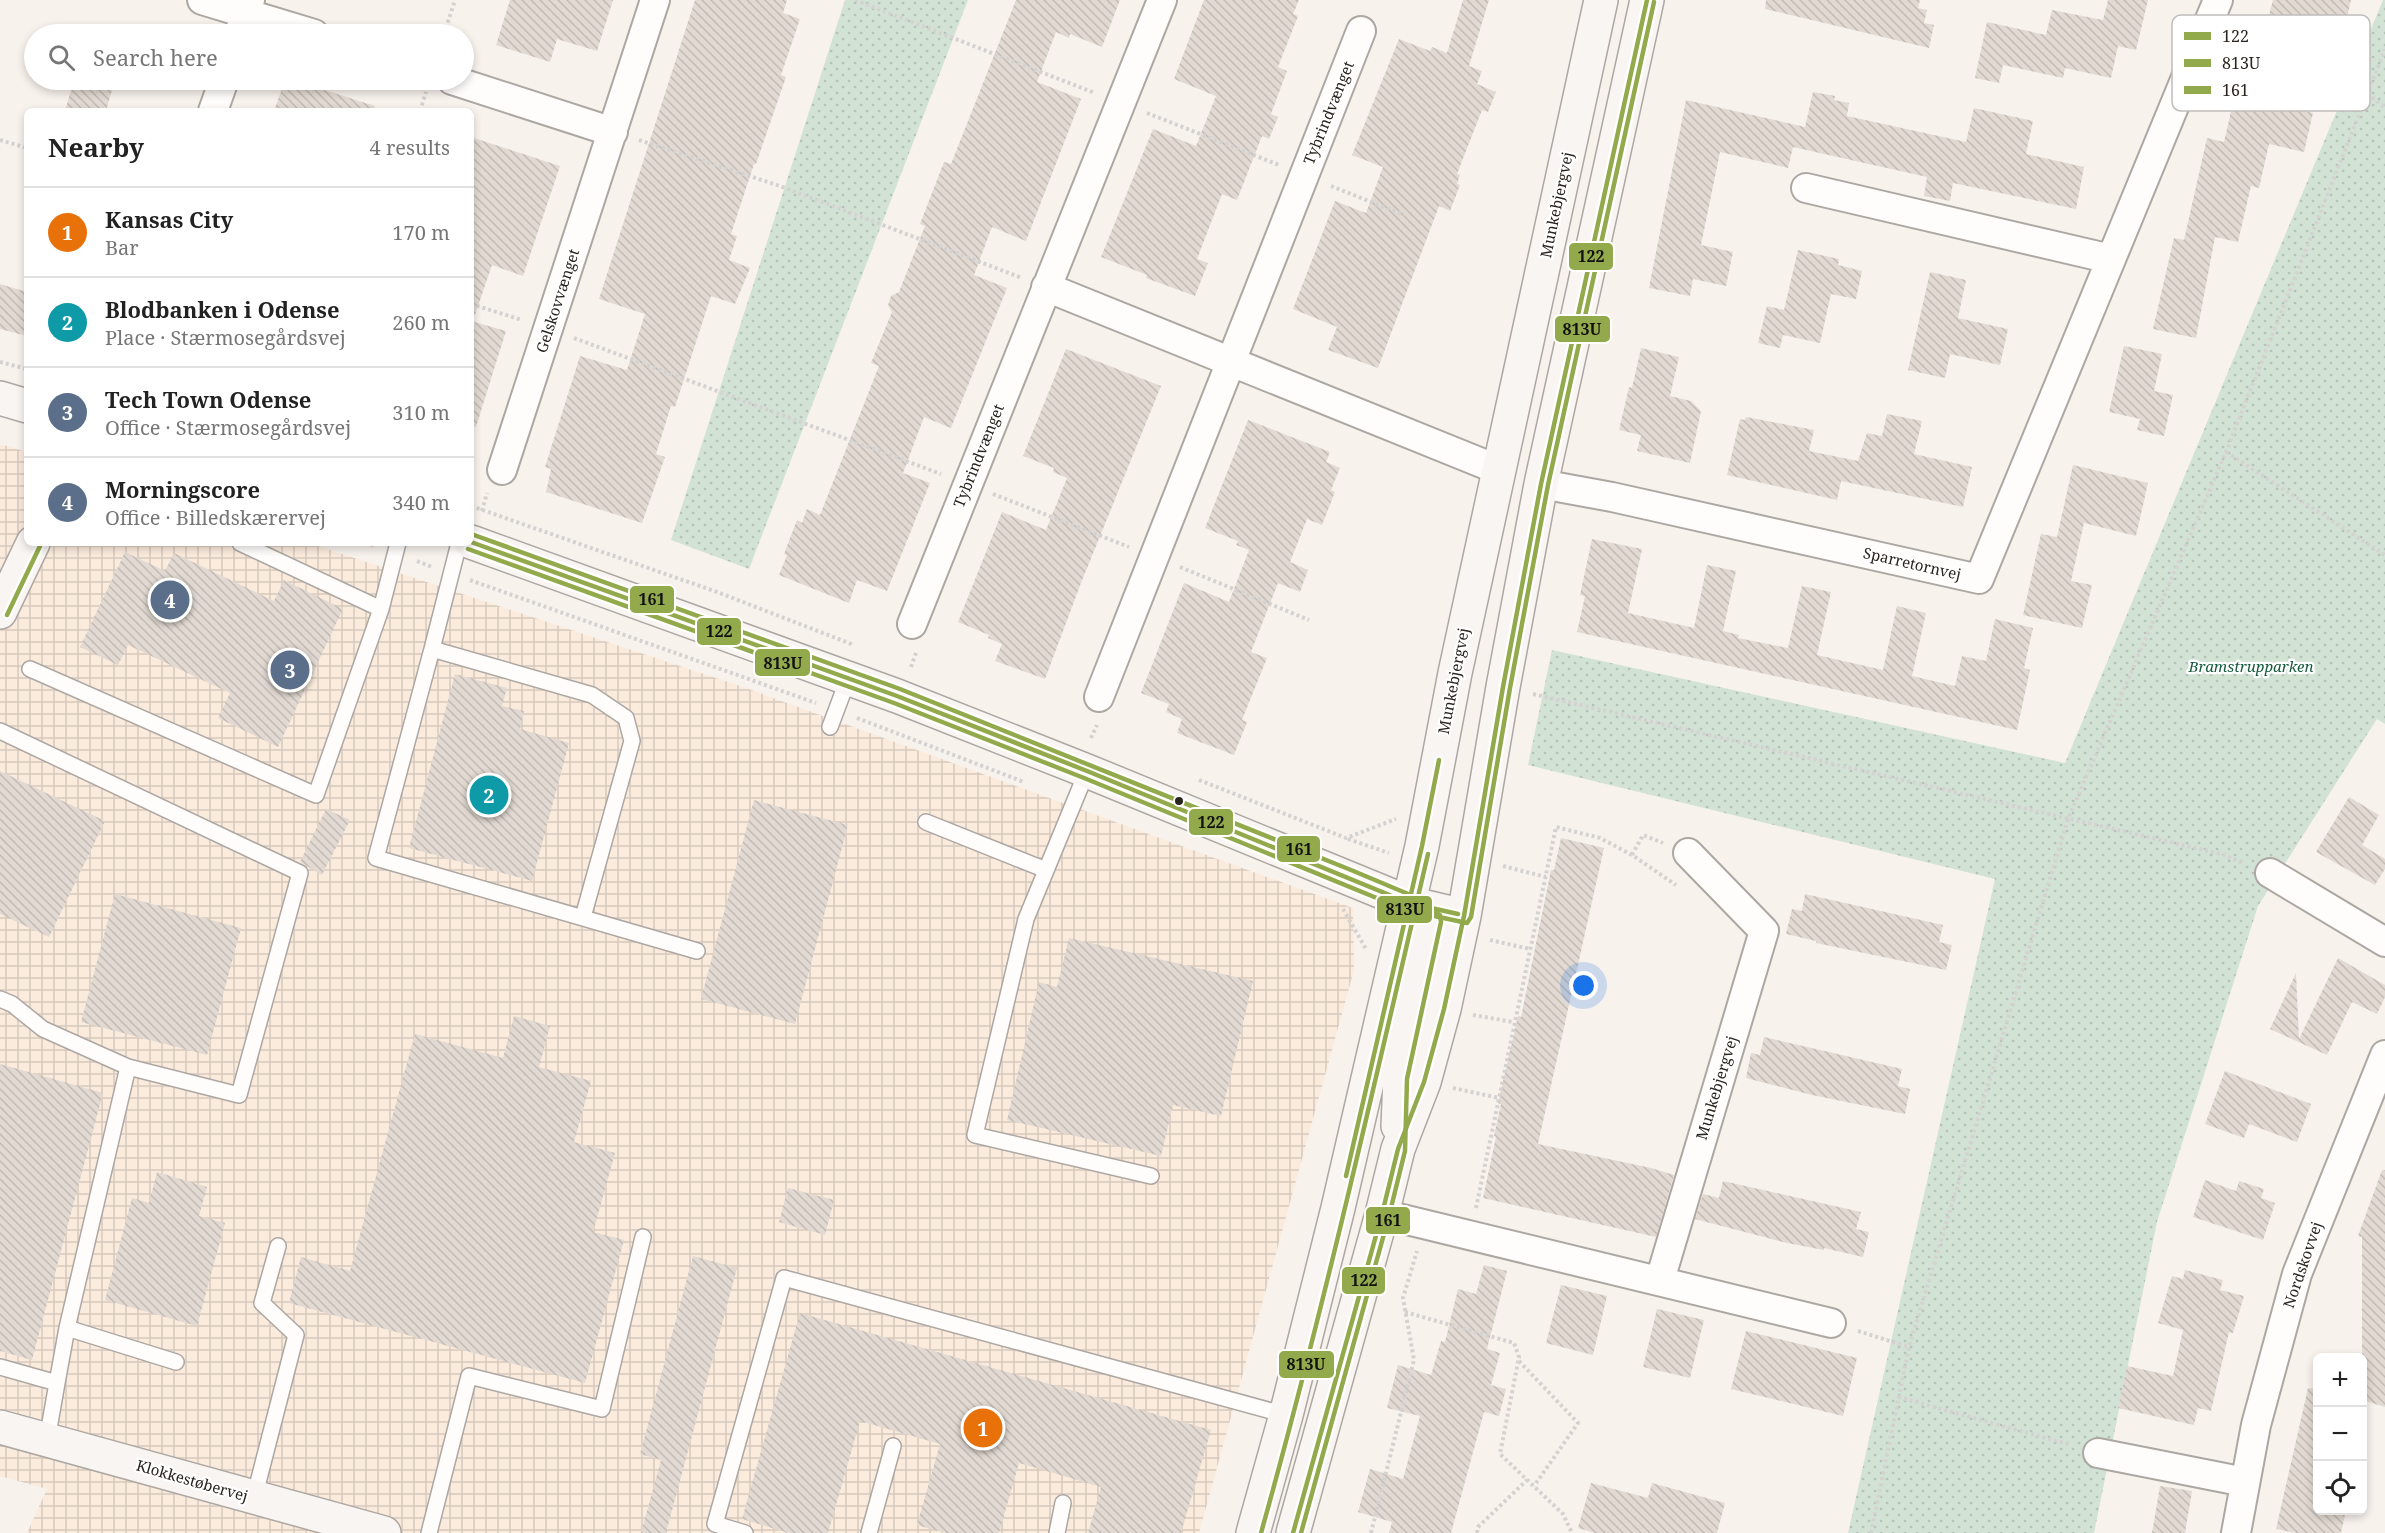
<!DOCTYPE html>
<html lang="en">
<head>
<meta charset="utf-8">
<style>
	body { margin:0; font-family:"Noto Serif",serif; background:#f6f6f6; color:#222 }
	.controls { position:absolute; right:18px; bottom:18px; display:grid; overflow:hidden; border-radius:9px; box-shadow:0 3px 9px #0003 }
	.controls button { width:54px; height:54px; display:grid; place-items:center; padding:0; border:0; border-bottom:2px solid #e0e0e0; background:#fff; color:#222; font:30px sans-serif }
	.you { position:absolute; left:1584px; top:986px; width:21px; height:21px; margin:-15px; border:4px solid #fff; border-radius:50%; background:#1a73e8; box-shadow:0 0 0 9px #1a73e833 }
	.badge { display:grid; place-items:center; width:39px; height:39px; border-radius:50%; background:#726c66; color:#fff; font-size:20px; font-weight:700 }
	.pin { position:absolute; translate:-50% -50%; border:3px solid #fff; box-shadow:0 2px 6px #0006 }
	.list { margin:0; padding:0; list-style:none }
	h2 { display:flex; justify-content:space-between; align-items:center; height:78px; margin:0; padding:0 24px; font-size:26px }
	h2 small { font-size:20px; font-weight:400; color:#767676 }
	.list li { display:grid; grid-template-columns:39px 1fr auto; gap:18px; align-items:center; box-sizing:border-box; height:90px; padding:0 24px; border-top:2px solid #e0e0e0 }
	.list b { display:block; font-size:22px; white-space:nowrap }
	.list p { margin:0; font-size:20px; white-space:nowrap; color:#767676 }
	.list em { font-size:20px; font-style:normal; color:#767676 }
	.icon { flex:none; width:33px; height:33px; fill:none; stroke:currentColor; stroke-width:2; stroke-linecap:round; stroke-linejoin:round }
	.map { position:relative; flex:none; width:2385px; height:1533px; overflow:hidden }
	.search { position:absolute; background:#fff; box-shadow:0 3px 9px #0003; left:24px; top:24px; width:450px; height:66px; display:flex; align-items:center; gap:15px; box-sizing:border-box; padding:0 21px; border-radius:33px; color:#767676; font-size:22px }
	.panel { position:absolute; background:#fff; box-shadow:0 3px 9px #0003; left:24px; top:108px; width:450px; height:438px; border-radius:9px }
	.map>svg:first-child { display:block }
</style>
</head>
<body>
<div class="map">
<svg width="2385" height="1533" viewBox="0 0 2385 1533">
	<defs>
		<pattern id="industrial-grid" width="8" height="8" patternUnits="userSpaceOnUse" patternTransform="scale(1.5)"><rect width="8" height="8" fill="#fbebdd"/><path d="M0 4h8M4 0v8" fill="none" stroke="#d7c9bd"/></pattern>
		<pattern id="park-dots" width="8" height="8" patternUnits="userSpaceOnUse" patternTransform="scale(1.5)"><rect width="8" height="8" fill="#d2e3d6"/><path d="M2 2h.1M6 6h.1" fill="none" stroke="#b4c3b7" stroke-width="1.8" stroke-linecap="round"/></pattern>
		<pattern id="building-back-hatch" width="6" height="6" patternUnits="userSpaceOnUse" patternTransform="scale(1.5)"><rect width="6" height="6" fill="#e2dad2"/><path d="M-1 5l2 2M0 0l6 6M5-1l2 2" fill="none" stroke="#c2bbb4"/></pattern>
	</defs>
	<rect width="100%" height="100%" fill="#f8f2ed"/>
	<path fill="url(#industrial-grid)" d="M0,444l27,8v91h282l434,144 610,221 1,62 -155,563h-1172l20,-44 -47,-13z"/>
	<path fill="url(#park-dots)" d="M845,0h123l-219,569 -78,-29z
		M2383,0h2v724l-8,-5 -119,187 -101,316 -63,311h-246l147,-654 -467,-114 24,-115 513,113z"/>
	<path fill="url(#building-back-hatch)" d="M510,0h103l-16,51 -40,-12 -7,23 -54,-17z
		M695,0h92l-4,13 17,6 -19,56 5,2 -30,87h-2l-23,70 6,2 -8,24 21,8 -15,36 -24,-8 -36,111 -4,-1 -15,48 9,3 -23,66 -96,-31 5,-23 -6,-2 35,-111 47,14 18,-56 -46,-15z
		M1016,0h104l-18,47 -32,-13 -1,4 -13,-6 -19,50 44,17 -55,142 -34,-14 -18,48 33,13 -56,140 -27,-11 -21,56 27,10 -43,108 -30,-11 -8,23 -70,-28 8,-20 -3,-1 13,-34 5,3 5,-14 13,6 59,-149 -8,-3 21,-51 -4,-7 3,-9 8,-4 26,-66 -5,-2 24,-62 7,2z
		M1204,0h95l-6,14 5,2 -20,51 9,4 -16,43 7,3 -9,22 -7,-3 -25,64 -15,-6 -25,65 11,4 -13,33 -49,-18 1,-3 -46,-18 52,-128 43,17 20,-50 -42,-17z
		M1463,0h26l-20,66 13,5 -5,13 19,8 -8,20 -6,-2 -25,64 3,1 -3,9 3,1 -10,26 -11,-5 -61,162 -50,-18 9,-23 -44,-18 42,-108 31,12 17,-46 -31,-12 47,-116 31,12 2,-4 15,6z
		M1766,0h154l-2,8 9,2 -3,13 10,2 -5,23 -164,-39z
		M2108,0h40l-12,50 -18,-4 -7,32 -46,-10 -2,10 -60,-13 -4,18 -24,-5 12,-56 59,13 6,-25 51,10z
		M2273,0h78l-8,35 3,1 -6,27 -55,-12 -12,52 40,10 -9,39 -35,-8 -10,44 -8,-2 -13,56 -23,-5 -19,101 -43,-9 21,-91 10,2 23,-102 17,4 19,-83 14,3z
		M74,80h41l-9,31h-41z
		M285,80h8l82,26 -1,5h-100z
		M1813,92l22,4 -1,4 15,3 -2,13 119,26 8,-34 59,13 -7,33 58,13 -8,42 -123,-26 -3,18 -26,-5 3,-19 -134,-30 -5,21 -68,-16 -19,93 32,7 -7,34 -33,-7 -3,17 -41,-8 37,-188 119,27z
		M471,137l89,29 -37,110 -31,-11 -17,50 -4,-1z
		M1798,250l41,9 -1,6 24,6 -6,28 -25,-5 -11,49 -37,-8 -3,13 -22,-5 9,-37 17,4z
		M1930,272l36,8 -8,38 50,11 -8,36 -50,-11 -5,24 -37,-8z
		M0,284l27,8v44l-27,-7z
		M471,321l35,10 -30,96 -5,-1z
		M2124,346l38,8 -8,37 19,4 -9,41 -27,-6 3,-11 -31,-7z
		M1641,348l38,9 -9,39 21,5 10,10 -11,52 -53,-12 4,-16 -22,-5 10,-43 3,1z
		M1066,349l95,37 -80,197 -36,96 -50,-18 7,-17 -14,-6 1,-3 -31,-13 44,-110 44,18 21,-52 -14,-6 1,-4 -31,-12z
		M1887,414l35,7 -8,33 58,13 -9,40 -122,-26 -4,19 -110,-25 13,-56 5,1 1,-3 68,13 -5,21 49,10 9,-28 15,3z
		M1248,420l82,32 -4,10 14,6 -9,22 4,2 -13,33 -15,-6 -17,43 18,8 -8,22 -22,-9 -27,69 16,6 -25,62 5,2 -13,33 -57,-22 5,-14 -16,-7 3,-8 -28,-11 43,-110 45,19 20,-52 -13,-5 2,-4 -33,-13z
		M2073,465l75,18 -12,53 -52,-13 -13,58 21,4 -10,43 -59,-13 18,-81 16,3z
		M1592,539l50,10 -14,64 66,15 13,-63 29,6 -13,60 16,4 -1,3 50,10 14,-62 29,6 -14,63 66,15 14,-64 29,7 -14,63 43,10 7,-30 24,5 9,-42 38,9 -9,40 6,2 -13,60 -440,-98 8,-36 -5,-1z
		M125,552l40,19 9,-18 100,48 10,-21 59,29 -65,138 -60,-29 12,-25 -102,-48 -10,20 -38,-18z
		M455,674l52,14 -5,18 22,5 -4,18 49,14 -37,138 -123,-33z
		M0,771l105,50 -56,116 -49,-23z
		M2349,797l30,18 -17,30 23,14v10l-10,16 -59,-33z
		M754,800l94,25 -53,199 -94,-25z
		M326,809l24,11 -28,55 -22,-13z
		M1561,838l43,10 -66,296 113,24 23,7 -18,62 -173,-39 13,-61 -2,-1 7,-32 -3,-1 20,-87 3,1 30,-147h3z
		M115,894l126,34 -34,127 -126,-33z
		M1805,894l138,31 -4,17 13,3 -6,25 -130,-27v-2l-30,-7 6,-25 10,2z
		M1069,938l184,43 -32,135 -48,-11 -12,51 -154,-36 32,-138 18,5z
		M2338,958l47,27v12l-8,17 -25,-12 -25,53 -57,-26 26,-56 3,66z
		M514,1016l36,10 -11,41 52,14 -17,61 41,11 -22,79 31,8 -39,143 -296,-80 12,-46 49,14 65,-237 88,24z
		M1764,1037l138,32 -4,17 12,3 -5,25 -93,-19 -66,-17 5,-25 9,2z
		M0,1064l103,29 -71,267 -32,-9z
		M2225,1071l86,33 -14,38 -48,-18 -5,14 -39,-14z
		M2382,1170h3v237l-23,-7v-163l-4,-1z
		M157,1172l50,15 -8,29 26,7 -28,103 -92,-26 27,-102 17,5z
		M2205,1180l31,11 3,-10 25,8 -3,9 14,5 -12,37 -70,-23z
		M1723,1181l138,31 -5,17 13,3 -6,25 -39,-9v2l-37,-7 -92,-24 8,-25 16,4z
		M788,1188l46,12 -9,35 -46,-13z
		M693,1256l44,12 -71,265h-25l20,-73 -21,-6z
		M1484,1265l23,6 -20,78 13,4 -9,32 15,4 -7,27 -15,-4 -33,121h-62l3,-11 -34,-10 12,-43 33,10 17,-63 -33,-8 11,-43 33,10 10,-34 4,1 13,-53 18,5z
		M2185,1270l38,10 -3,10 24,6 -11,37 -4,-1 -18,79 -13,-3 -4,17 -76,-17 9,-42 46,10 10,-46 -25,-7 14,-47 11,3z
		M1561,1285l46,11 -14,59 -47,-12z
		M1657,1309l47,11 -14,58 -47,-11z
		M800,1313l411,117 -30,103h-93l13,-46 -82,-24 -20,70h-54l-28,-8 23,-81 -80,-23 -32,112h-39l-47,-14z
		M1746,1331l111,27 -14,58 -112,-27z
		M2308,1388l10,1v121h28l-5,23h-45l-20,-4z
		M1591,1483l57,15 4,-15 73,20 -8,30h-122l-17,-5z
		M2160,1486l32,5 -7,42h-33z"/>
	<g fill="none" stroke-linecap="round" stroke-linejoin="round">
		<g stroke="#ada7a2" stroke-width="18">
			<path id="lane" d="M240,543l141,66
				M459,543l-27,106 160,46 34,23 6,23 -49,176
				M432,649l-56,209 321,93
				M30,669l286,126 65,-186 17,-66
				M830,727l18,-48
				M0,731l300,142 -61,222 -111,-28
				M1087,771l-61,148 -51,216 176,41
				M926,822l120,48
				M0,999l12,5 31,25 85,38 -61,261
				M0,1367l57,16 -10,57
				M57,1383l10,-55 109,34
				M254,1498l42,-163 -34,-32 16,-57
				M429,1533l40,-157 133,33 41,-172
				M745,1533l-30,-9 69,-246 502,137
				M869,1533l24,-87
				M1057,1533l6,-30"/>
		</g>
		<g stroke="#ada7a2" stroke-width="32">
			<path id="street" d="M202,0l112,34
				M239,34l11,-34
				M452,80l161,52
				M213,111l11,-31
				M1806,188l305,71
				M1046,287l453,183
				M502,470l153,-470
				M1541,484l71,13 367,82 239,-579
				M912,624l250,-624
				M1099,697l262,-666
				M2270,873l115,69
				M1382,1214l449,109
				M1660,1280l104,-349 -76,-78
				M2098,1453l147,29
				M2236,1533l20,-108 41,-151 88,-219"/>
		</g>
		<g stroke="#ada7a2" stroke-width="36">
			<path id="secondary" d="M0,398l27,8
				M471,542l426,154 190,75 322,132 55,13
				M0,612l33,-69
				M1398,1126l2,-48 34,-158 -25,-17
				M0,1427l384,106
				M1253,1533l33,-118 52,-207 84,-362 33,-173 146,-673
				M1293,1533l89,-319 16,-65 26,-67 20,-73 20,-93 39,-229 38,-203 106,-484"/>
		</g>
		<path stroke="#d4d2d0" stroke-width="4" stroke-dasharray="3 3" stroke-linecap="butt" d="M855,0l240,93
			M444,34l11,-34
			M2367,94l18,13
			M420,111l6,-19
			M1147,113l132,52
			M0,140l27,8
			M639,140l141,46 242,92
			M1331,186l73,29
			M471,304l51,16
			M574,338l367,136
			M0,362l27,7
			M2226,452l159,103
			M993,494l136,53
			M471,506l246,86 137,53
			M482,511l5,-18
			M365,543l10,3
			M417,561l15,6
			M1180,567l129,53
			M470,580l346,123
			M911,667l6,-17
			M1533,694l688,160 22,9
			M857,718l167,64
			M1091,738l6,-13
			M1199,780l147,58 50,-19
			M1348,839l41,14
			M1632,855l11,-20 20,8
			M1503,866l43,11
			M1343,909l23,40
			M1490,940l40,9
			M1473,1015l40,7
			M1453,1088l46,10
			M1476,1208l80,-381 44,11 32,17 44,30
			M1405,1312l109,31 5,14 -19,97 63,60 9,19
			M1858,1331l51,16
			M1519,1361l59,62 -44,63
			M1898,1397l173,48
			M1371,1533l43,-173 -11,-62 14,-47
			M1477,1533l1,-6 49,-47
			M1871,1533l38,-186 159,-528 158,-367 159,-403"/>
		<use href="#lane" stroke="#fefdfc" stroke-width="15"/>
		<use href="#street" stroke="#fefdfc" stroke-width="28"/>
		<use href="#secondary" stroke="#f9f5f3" stroke-width="33"/>
		<g stroke="#fff" stroke-width="9">
			<path id="bus-1" d="M471,542l426,154 190,75 322,132 49,11
				M1346,1176l76,-330 17,-86
				M1293,1533l89,-319 16,-65 26,-67 20,-73 20,-93 39,-229 38,-203 106,-484"/>
		</g>
		<g stroke="#fff" stroke-width="9">
			<path id="bus-2" d="M468,549l426,154 190,75 322,132 61,13 4,-6 39,-229 38,-203 106,-483
				M7,615l33,-69
				M1261,1533c63,-225 114,-452 167,-679"/>
		</g>
		<g stroke="#fff" stroke-width="9">
			<path id="bus-3" d="M474,535l426,154 451,181 62,26 27,19 1,7 -34,157 -2,72 -16,65 -88,317"/>
		</g>
		<use href="#bus-1" stroke="#93aa4c" stroke-width="4.5"/>
		<use href="#bus-2" stroke="#93aa4c" stroke-width="4.5"/>
		<use href="#bus-3" stroke="#93aa4c" stroke-width="4.5"/>
	</g>
	<circle fill="#2a241e" stroke="#fff" stroke-width="2" cx="1179" cy="801" r="5"/>
	<g text-anchor="middle" stroke-width="4.5" stroke-linejoin="round" paint-order="stroke">
		<g font-size="15" fill="#2a241e" stroke="#fff">
			<text transform="translate(1329 113) rotate(-68)" y="5">Tybrindvænget</text>
			<text transform="translate(1557 205) rotate(-78)" y="5">Munkebjergvej</text>
			<text transform="translate(558 301) rotate(-72)" y="5">Gelskovvænget</text>
			<text transform="translate(979 456) rotate(-68)" y="5">Tybrindvænget</text>
			<text transform="translate(1912 564) rotate(13)" y="5">Sparretornvej</text>
			<text transform="translate(1454 681) rotate(-79)" y="5">Munkebjergvej</text>
			<text transform="translate(1717 1088) rotate(-73)" y="5">Munkebjergvej</text>
			<text transform="translate(2303 1265) rotate(-71)" y="5">Nordskovvej</text>
			<text transform="translate(192 1481) rotate(16)" y="5">Klokkestøbervej</text>
		</g>
		<g font-size="15" font-style="italic" fill="#14593f" stroke="#fff">
			<text x="2251" y="672">Bramstrupparken</text>
		</g>
	</g>
	<rect x="2172" y="15" width="198" height="96" rx="9" fill="#fff" stroke="#bfbdbc" stroke-width="1.5"/>
	<rect x="2184" y="32" width="27" height="8" fill="#93aa4c"/>
	<rect x="2184" y="59" width="27" height="8" fill="#93aa4c"/>
	<rect x="2184" y="86" width="27" height="8" fill="#93aa4c"/>
	<g font-size="16" fill="#2a241e">
		<text x="2222" y="42">122</text>
		<text x="2222" y="69">813U</text>
		<text x="2222" y="96">161</text>
	</g>
	<g stroke="#fff" stroke-width="2">
		<rect x="1568" y="242" width="46" height="29" rx="6" fill="#93aa4c"/>
		<rect x="1554" y="315" width="57" height="28" rx="6" fill="#93aa4c"/>
		<rect x="629" y="585" width="46" height="29" rx="6" fill="#93aa4c"/>
		<rect x="696" y="617" width="46" height="29" rx="6" fill="#93aa4c"/>
		<rect x="754" y="648" width="57" height="29" rx="6" fill="#93aa4c"/>
		<rect x="1188" y="808" width="46" height="28" rx="6" fill="#93aa4c"/>
		<rect x="1276" y="835" width="45" height="28" rx="6" fill="#93aa4c"/>
		<rect x="1376" y="895" width="57" height="29" rx="6" fill="#93aa4c"/>
		<rect x="1365" y="1206" width="46" height="29" rx="6" fill="#93aa4c"/>
		<rect x="1341" y="1266" width="45" height="29" rx="6" fill="#93aa4c"/>
		<rect x="1278" y="1350" width="57" height="29" rx="6" fill="#93aa4c"/>
	</g>
	<g font-size="16" text-anchor="middle" font-weight="bold" fill="#111">
		<text x="1591" y="262">122</text>
		<text x="1582" y="335">813U</text>
		<text x="652" y="605">161</text>
		<text x="719" y="637">122</text>
		<text x="783" y="669">813U</text>
		<text x="1211" y="828">122</text>
		<text x="1299" y="855">161</text>
		<text x="1405" y="915">813U</text>
		<text x="1388" y="1226">161</text>
		<text x="1364" y="1286">122</text>
		<text x="1306" y="1370">813U</text>
	</g>
</svg>
<div class="controls">
<button>+</button>
<button>−</button>
<button><svg class="icon" aria-label="locate" viewBox="0 0 24 24"><circle cx="12" cy="12" r="6"/><path d="M12 2v4M12 18v4M2 12h4M18 12h4"/></svg></button>
</div>
<div class="you"></div>
<div class="pin badge" style="left:983px;top:1428px;background:#e8710a">1</div>
<div class="pin badge" style="left:489px;top:795px;background:#0f9aa8">2</div>
<div class="pin badge" style="left:290px;top:670px;background:#5c6f8a">3</div>
<div class="pin badge" style="left:170px;top:600px;background:#5c6f8a">4</div>
<div class="search"><svg class="icon" aria-label="search" viewBox="0 0 24 24"><circle cx="10" cy="10" r="6"/><path d="M15 15l6 6"/></svg>Search here</div>
<section class="panel">
<h2>Nearby<small>4 results</small></h2>
<ul class="list">
<li><span class="badge" style="background:#e8710a">1</span><div><b>Kansas City</b><p>Bar</p></div><em>170 m</em></li>
<li><span class="badge" style="background:#0f9aa8">2</span><div><b>Blodbanken i Odense</b><p>Place · Stærmosegårdsvej</p></div><em>260 m</em></li>
<li><span class="badge" style="background:#5c6f8a">3</span><div><b>Tech Town Odense</b><p>Office · Stærmosegårdsvej</p></div><em>310 m</em></li>
<li><span class="badge" style="background:#5c6f8a">4</span><div><b>Morningscore</b><p>Office · Billedskærervej</p></div><em>340 m</em></li>
</ul>
</section>
</div>
</body>
</html>
